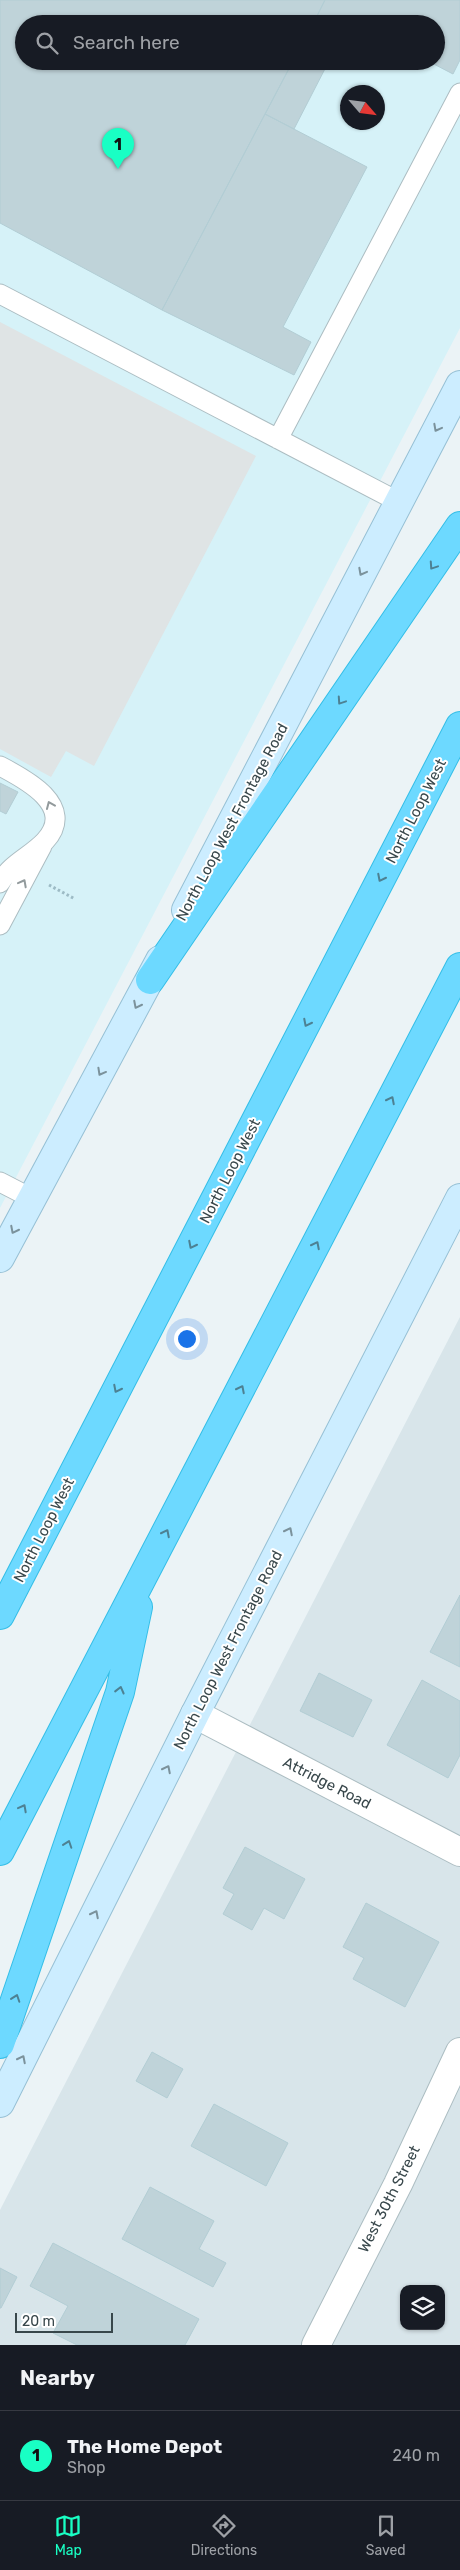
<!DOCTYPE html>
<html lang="en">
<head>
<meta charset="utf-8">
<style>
	body { margin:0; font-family:Rubik,sans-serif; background:#20242c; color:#f1f3f6 }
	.controls { position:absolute; right:15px; bottom:15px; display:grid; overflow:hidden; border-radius:10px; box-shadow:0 1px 4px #0004 }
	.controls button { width:45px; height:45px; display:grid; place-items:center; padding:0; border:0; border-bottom:1px solid #363941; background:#171b24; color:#f1f3f6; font:25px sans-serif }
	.compass { position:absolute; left:340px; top:85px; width:45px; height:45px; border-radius:50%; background:#171b24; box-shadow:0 1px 4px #0004; rotate:118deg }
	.scale { position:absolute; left:15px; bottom:12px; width:98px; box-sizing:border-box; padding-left:5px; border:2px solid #38474b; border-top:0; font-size:14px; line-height:18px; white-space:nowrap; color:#38474b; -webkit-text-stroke:4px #fff; paint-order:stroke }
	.you { position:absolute; left:186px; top:1338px; width:18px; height:18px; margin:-12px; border:4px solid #fff; border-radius:50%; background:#1a73e8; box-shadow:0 0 0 8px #1a73e833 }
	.badge { display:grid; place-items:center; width:32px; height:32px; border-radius:50%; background:#19ffc4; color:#111; font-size:16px; font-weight:700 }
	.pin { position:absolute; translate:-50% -41px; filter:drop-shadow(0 1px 2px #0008) }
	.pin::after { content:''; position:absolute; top:26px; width:18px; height:15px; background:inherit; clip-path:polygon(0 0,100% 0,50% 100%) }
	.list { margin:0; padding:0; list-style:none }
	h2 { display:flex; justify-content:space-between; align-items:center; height:65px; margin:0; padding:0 20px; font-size:21px }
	h2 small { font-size:16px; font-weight:400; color:#9ea1a6 }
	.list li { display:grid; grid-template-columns:32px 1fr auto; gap:15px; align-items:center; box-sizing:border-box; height:90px; padding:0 20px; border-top:1px solid #363941 }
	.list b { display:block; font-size:19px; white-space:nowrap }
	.list p { margin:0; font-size:16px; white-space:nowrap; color:#9ea1a6 }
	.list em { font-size:16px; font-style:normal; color:#9ea1a6 }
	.icon { flex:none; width:28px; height:28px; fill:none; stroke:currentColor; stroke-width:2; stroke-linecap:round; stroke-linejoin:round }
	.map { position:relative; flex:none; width:460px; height:2345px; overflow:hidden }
	.search { position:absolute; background:#171b24; box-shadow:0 1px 4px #0004; left:15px; right:15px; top:15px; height:55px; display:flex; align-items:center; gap:12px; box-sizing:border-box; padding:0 18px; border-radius:28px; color:#9ea1a6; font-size:19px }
	.sheet { height:155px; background:#171b24 }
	nav { display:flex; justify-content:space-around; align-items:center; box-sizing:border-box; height:70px; border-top:1px solid #363941; background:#171b24; font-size:14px; color:#9ea1a6 }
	nav a { display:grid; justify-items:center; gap:2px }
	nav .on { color:#19ffc4 }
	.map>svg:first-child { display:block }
</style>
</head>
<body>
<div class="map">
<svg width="460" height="2345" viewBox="0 0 460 2345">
	<rect width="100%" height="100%" fill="#ebf3f6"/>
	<path fill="#d8e5ea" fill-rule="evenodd" d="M460,1317v1028h-460v-135zM404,2289h37v37h-37z"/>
	<path fill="#d6f2f8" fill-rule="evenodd" d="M0,0h460v328l-460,880zM24,24h412v37h-412zM348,92h30v30h-30z"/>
	<path fill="#dfe4e5" d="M0,322l256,134 -162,310 -28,-15 -15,26 -51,-28z"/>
	<path fill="#bfd3d9" stroke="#b2cdd4" d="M0,0h325l-12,24h-289v37h269l-131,249 -162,-87z
		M325,0h135v60l-7,14 -25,-13h8v-37h-80l-6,-3 -2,3h-35z
		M293,61h36l-35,68 -29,-15z
		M265,114l102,53 -84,160 28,15 -17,33 -132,-65z
		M0,783l18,9 -12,22 -6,-3z
		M460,1595v72l-30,-15z
		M319,1673l53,27 -19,37 -53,-26z
		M422,1680l38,21v54l-12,23 -61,-33z
		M245,1847l60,32 -21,40 -20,-11 -12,22 -29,-16 11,-20 -11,-6z
		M366,1903l73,39 -34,65 -52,-28 11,-21 -21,-11z
		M152,2052l31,17 -16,29 -31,-17z
		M214,2104l74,39 -22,43 -75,-40z
		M150,2187l64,34 -15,28 27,14 -13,24 -91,-48z
		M53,2243l146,76 -14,26h-108l-24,-12 15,-27 -38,-20z
		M0,2268l17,9 -16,31h-1z"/>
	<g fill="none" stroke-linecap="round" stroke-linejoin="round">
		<g stroke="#acbdc2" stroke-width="21">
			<path id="service" d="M0,294l399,208
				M278,439l182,-346
				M0,766c25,13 77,40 45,75 -15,16 -34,22 -45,42
				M0,925l42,-79
				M0,1182l31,16"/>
		</g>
		<g stroke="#acbdc2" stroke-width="30">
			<path id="minor" d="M195,1714l265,138
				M316,2345l82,-161 62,-132"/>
		</g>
		<g stroke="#96c0d5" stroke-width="30">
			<path id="secondary" d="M186,910l274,-525
				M0,1258l160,-298
				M0,2103l195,-389 265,-516"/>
		</g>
		<g stroke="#34bee7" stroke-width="30">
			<path id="motorway" d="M150,980l310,-454
				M0,1615l460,-889
				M0,1851l460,-884
				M0,2044l120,-352 18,-85"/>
		</g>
		<path stroke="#9dbbc5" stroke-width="3" stroke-dasharray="2.5 2.5" stroke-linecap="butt" d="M49,885l26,14"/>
		<use href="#service" stroke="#fff" stroke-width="19"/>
		<use href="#minor" stroke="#fff" stroke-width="28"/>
		<use href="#secondary" stroke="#ccedff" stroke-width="28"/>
		<use href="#motorway" stroke="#6dd9ff" stroke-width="28"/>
	</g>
	<defs><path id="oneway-chevron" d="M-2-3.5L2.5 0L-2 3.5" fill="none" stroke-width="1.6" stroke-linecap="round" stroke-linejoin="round" transform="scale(1.25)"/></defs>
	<g stroke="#7b929c">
		<use href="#oneway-chevron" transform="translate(437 428) rotate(118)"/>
		<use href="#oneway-chevron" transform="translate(362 572) rotate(118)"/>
		<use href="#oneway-chevron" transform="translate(137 1005) rotate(117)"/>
		<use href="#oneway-chevron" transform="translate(101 1072) rotate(119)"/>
		<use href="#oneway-chevron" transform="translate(14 1230) rotate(117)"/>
		<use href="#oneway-chevron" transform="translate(289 1531) rotate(-63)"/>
		<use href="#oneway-chevron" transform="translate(167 1769) rotate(-63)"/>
		<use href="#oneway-chevron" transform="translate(95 1914) rotate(-63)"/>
		<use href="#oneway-chevron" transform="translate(22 2059) rotate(-63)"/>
	</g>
	<g stroke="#4d8193">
		<use href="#oneway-chevron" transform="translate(433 566) rotate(124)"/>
		<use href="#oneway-chevron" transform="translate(341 701) rotate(124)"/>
		<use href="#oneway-chevron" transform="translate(381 878) rotate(117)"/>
		<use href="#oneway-chevron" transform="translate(307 1023) rotate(117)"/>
		<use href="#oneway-chevron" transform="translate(391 1100) rotate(-63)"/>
		<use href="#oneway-chevron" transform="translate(192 1245) rotate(117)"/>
		<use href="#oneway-chevron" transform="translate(316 1245) rotate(-63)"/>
		<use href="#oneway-chevron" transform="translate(117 1389) rotate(117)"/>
		<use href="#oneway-chevron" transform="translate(241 1389) rotate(-63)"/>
		<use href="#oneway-chevron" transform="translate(166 1533) rotate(-63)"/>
		<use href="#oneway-chevron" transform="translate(120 1690) rotate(-76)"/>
		<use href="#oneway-chevron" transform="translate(23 1808) rotate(-62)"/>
		<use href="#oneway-chevron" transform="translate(68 1844) rotate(-71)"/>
		<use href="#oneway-chevron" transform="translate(16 1998) rotate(-71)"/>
	</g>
	<g stroke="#929a9c">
		<use href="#oneway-chevron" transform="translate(50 805) rotate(-113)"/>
		<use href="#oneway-chevron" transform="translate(23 883) rotate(-62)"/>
	</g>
	<g text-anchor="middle" stroke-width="4" stroke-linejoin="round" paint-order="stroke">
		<g font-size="15" fill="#38474b" stroke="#fff">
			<text transform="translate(416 811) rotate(-63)" y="5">North Loop West</text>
			<text transform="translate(232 822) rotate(-62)" y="5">North Loop West Frontage Road</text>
			<text transform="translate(230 1171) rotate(-63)" y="5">North Loop West</text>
			<text transform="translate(44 1530) rotate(-63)" y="5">North Loop West</text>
			<text transform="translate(228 1650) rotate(-63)" y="5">North Loop West Frontage Road</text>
			<text transform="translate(327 1783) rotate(27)" y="5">Attridge Road</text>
			<text transform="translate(389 2199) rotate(-63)" y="5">West 30th Street</text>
		</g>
	</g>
</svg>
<div class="controls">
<button><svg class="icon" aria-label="layers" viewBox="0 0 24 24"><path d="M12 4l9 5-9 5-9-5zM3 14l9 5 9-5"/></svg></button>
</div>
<svg class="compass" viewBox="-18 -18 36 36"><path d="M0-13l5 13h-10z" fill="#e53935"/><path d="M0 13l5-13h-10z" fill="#9ea1a6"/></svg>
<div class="scale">20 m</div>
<div class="you"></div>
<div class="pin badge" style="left:118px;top:169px">1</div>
<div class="search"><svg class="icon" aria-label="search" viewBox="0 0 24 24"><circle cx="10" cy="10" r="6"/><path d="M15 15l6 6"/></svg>Search here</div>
</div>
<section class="sheet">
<h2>Nearby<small></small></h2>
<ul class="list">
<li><span class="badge">1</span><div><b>The Home Depot</b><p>Shop</p></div><em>240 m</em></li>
</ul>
</section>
<nav>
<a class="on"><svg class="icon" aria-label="map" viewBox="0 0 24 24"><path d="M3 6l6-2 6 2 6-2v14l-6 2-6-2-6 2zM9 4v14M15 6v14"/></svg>Map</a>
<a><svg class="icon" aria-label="directions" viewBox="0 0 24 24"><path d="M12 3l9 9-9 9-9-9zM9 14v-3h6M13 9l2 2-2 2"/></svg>Directions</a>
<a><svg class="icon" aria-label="saved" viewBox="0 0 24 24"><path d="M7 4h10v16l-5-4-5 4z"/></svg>Saved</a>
</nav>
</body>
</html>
